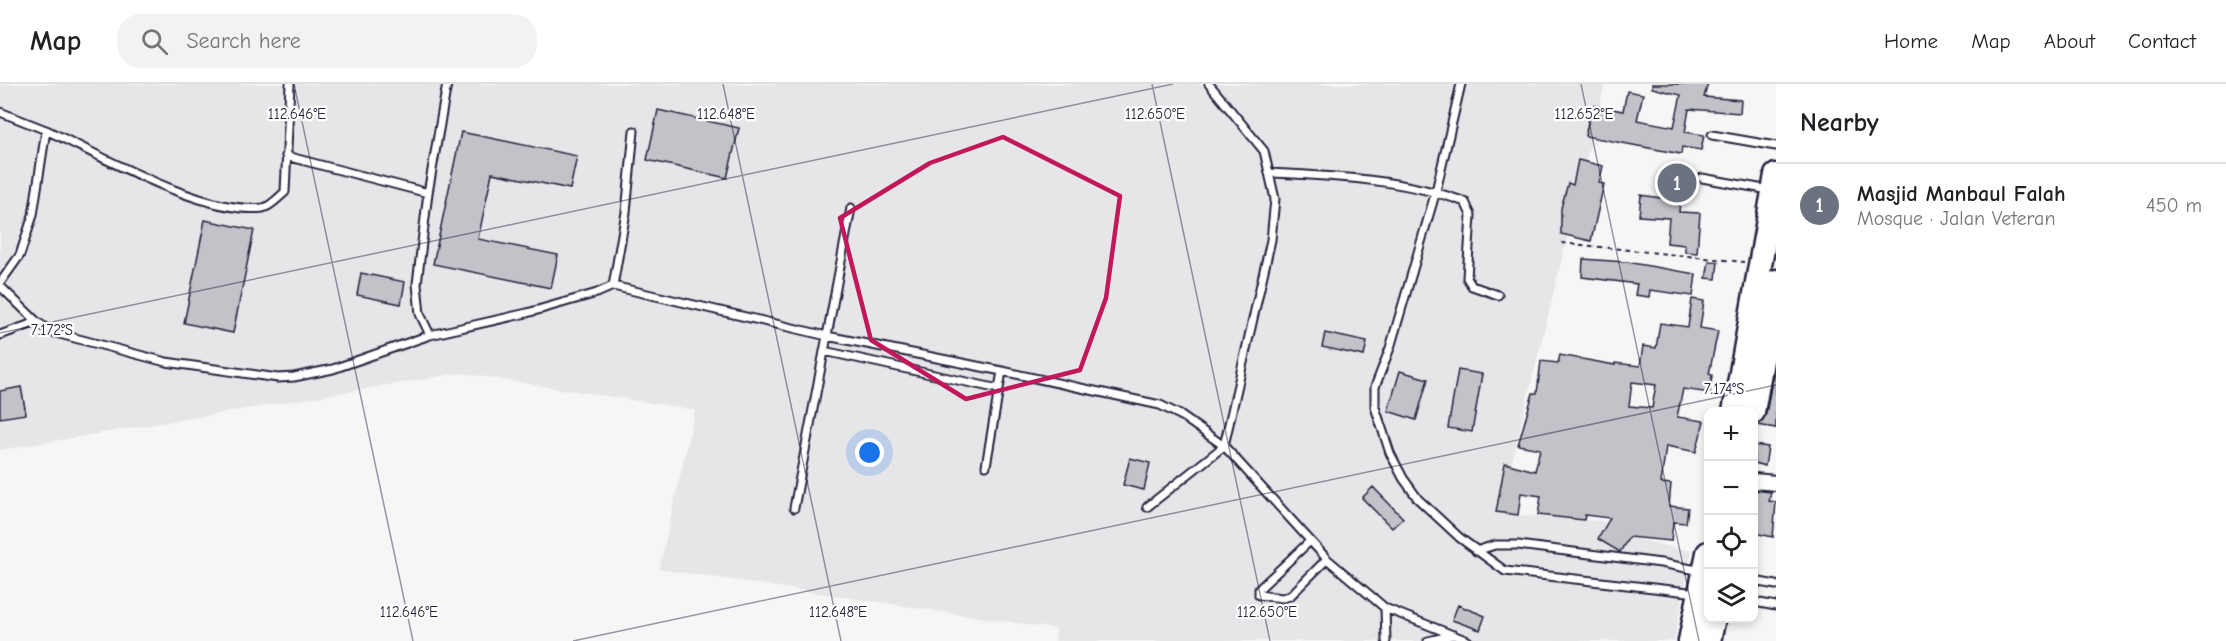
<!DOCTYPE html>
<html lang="en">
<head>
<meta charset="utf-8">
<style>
	body { margin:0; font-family:"Comic Neue",sans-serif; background:#f2f2f2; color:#202124 }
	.controls { position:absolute; right:18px; bottom:18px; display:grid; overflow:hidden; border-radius:12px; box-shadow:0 3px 9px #0003 }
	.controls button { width:54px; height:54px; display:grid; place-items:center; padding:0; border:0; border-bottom:2px solid #e0e0e0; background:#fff; color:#202124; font:30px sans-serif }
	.you { position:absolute; left:870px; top:369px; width:21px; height:21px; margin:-15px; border:4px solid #fff; border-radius:50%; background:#1a73e8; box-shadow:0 0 0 9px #1a73e833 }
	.badge { display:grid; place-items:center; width:39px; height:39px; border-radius:50%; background:#c8321e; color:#fff; font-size:20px; font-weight:700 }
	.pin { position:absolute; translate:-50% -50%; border:3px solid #fff; box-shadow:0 2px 6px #0006 }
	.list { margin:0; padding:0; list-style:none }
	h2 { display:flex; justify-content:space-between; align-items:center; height:78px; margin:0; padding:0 24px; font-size:26px }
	h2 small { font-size:20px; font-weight:400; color:#757577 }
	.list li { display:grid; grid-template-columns:39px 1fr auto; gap:18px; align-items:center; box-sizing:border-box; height:84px; padding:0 24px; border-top:2px solid #e0e0e0 }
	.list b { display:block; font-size:22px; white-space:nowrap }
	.list p { margin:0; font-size:20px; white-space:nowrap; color:#757577 }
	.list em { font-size:20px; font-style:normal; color:#757577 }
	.icon { flex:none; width:33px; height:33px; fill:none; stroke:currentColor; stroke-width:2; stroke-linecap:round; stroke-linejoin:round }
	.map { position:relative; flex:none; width:1776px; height:557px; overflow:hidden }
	header { display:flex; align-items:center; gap:36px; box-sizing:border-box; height:84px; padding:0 30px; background:#fff; border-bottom:2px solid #e0e0e0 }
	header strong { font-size:28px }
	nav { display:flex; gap:33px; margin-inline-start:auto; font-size:21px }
	.search { width:420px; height:54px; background:#f2f2f2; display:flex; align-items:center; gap:15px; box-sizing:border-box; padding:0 21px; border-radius:24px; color:#757577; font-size:22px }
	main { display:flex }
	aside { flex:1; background:#fff }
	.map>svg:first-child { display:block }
</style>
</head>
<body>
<header>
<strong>Map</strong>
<div class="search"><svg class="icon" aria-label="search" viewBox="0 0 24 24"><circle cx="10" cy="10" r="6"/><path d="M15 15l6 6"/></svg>Search here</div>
<nav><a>Home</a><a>Map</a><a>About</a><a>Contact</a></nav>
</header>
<main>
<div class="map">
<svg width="1776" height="557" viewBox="0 0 1776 557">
	<rect width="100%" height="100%" fill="#f6f6f7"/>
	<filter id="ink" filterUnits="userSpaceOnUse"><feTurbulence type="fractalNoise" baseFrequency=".0167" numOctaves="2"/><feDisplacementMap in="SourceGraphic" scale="12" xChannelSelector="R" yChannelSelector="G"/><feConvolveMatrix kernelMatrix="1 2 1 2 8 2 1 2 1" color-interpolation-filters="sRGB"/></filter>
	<g filter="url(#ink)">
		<path fill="#e6e6e9" d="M0,0h1605l-106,430 102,7 39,19 52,11 -18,90h-619l1,-12 -397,-60 36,-159 -235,-37 -460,77z"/>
		<path fill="#c2c2c9" stroke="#22223b" stroke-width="1.5" fill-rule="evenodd" d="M1652,0h56l-4,13 37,3 -1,13 -51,-4 -4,23 19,3 -3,15 -19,-3 -1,7 -96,-18 7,-31 31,6 4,-20 16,3 -6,26 37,7 7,-32 -29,-7z
			M658,26l81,18 -12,50 -80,-18z
			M461,48l116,24 -7,33 -78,-16 -14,66 80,16 -7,33 -118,-24z
			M1578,76l25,6 -4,17 5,1 -13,57 -30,-7v-26l7,-25 5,2z
			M1641,111l39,6 -1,11 21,1 -3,40 -12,-1v-7l-18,-2 2,-25 -30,-2z
			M205,136l49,10 -21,103 -49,-10z
			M1583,175l43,3 70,12 -3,22 -43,-6 -1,7 -14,-2 2,-11 -55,-7z
			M1709,177l9,1 -2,17 -10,-1z
			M361,189l44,9 -4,22 -44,-9z
			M1692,215l12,2 -4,27 18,3 -9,43 3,1 -2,18 -27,-4 -6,28 27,4 -8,31 -30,-6 -5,37 10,1 -2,22 19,2 -2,15 -13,-1 -2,19 -42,-4 -9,15 -22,-13 12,-21 -25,-3 -1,5 -46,-5 3,-19 -20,-3 -3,22 -22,-3 9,-49 30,8 5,-22 -22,-4 15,-52h4l4,-32 17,2 2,-8 55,10v-2l25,3 3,-20 13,2 4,-25 28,4zM1632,298l24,3 -4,23 -23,-2z
			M1325,249l42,9 -3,14 -42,-9z
			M1458,286l24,4 -10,58 -24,-4z
			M1774,286h2v58l-19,-3 9,-11z
			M1400,287l28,8 -12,41 -28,-9z
			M21,303l5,27 -26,4v-27z
			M1754,361l14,2 -3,19 -11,-3z
			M1130,374l20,5 -6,27 -21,-5z
			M1373,403l30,31 -11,10 -30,-30z
			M1754,406l17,2 -2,9 7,1 -3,35 -19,-4z
			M1458,521l27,11 -5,14 -28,-10z"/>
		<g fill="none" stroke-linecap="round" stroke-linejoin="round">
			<g stroke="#22223b" stroke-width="11">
				<path id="service" d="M1209,0l55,67 11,48 -4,41 -47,206 103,113 58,49 83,33
					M1461,0l-25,107 -46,157 -15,39v20l15,46 13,25 15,21 42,39 45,33 192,22
					M0,28l46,18
					M634,47l-8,81 -13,74 214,50 -33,172
					M1712,51l64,11
					M286,72l142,37 -11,91 3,30 10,21
					M1270,89c64,3 134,6 195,29l6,13 -4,63 5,8 26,9
					M1702,94l68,12
					M428,109l19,-109
					M851,124l-24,128 175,35
					M0,199l20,-28 13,-40 13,-85c56,26 157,85 217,78 7,-1 16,-11 22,-16l5,-108
					M0,202l37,36 15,10 114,30 112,16 16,-1 39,-8 97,-34 97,-22 70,-20 16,-7
					M0,251l37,-13
					M824,267l175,38
					M986,382l16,-95 158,34 20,10 44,31 -77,61
					M1310,457l-51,48v6l23,3 8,-2 37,-37
					M1476,467l19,-6h23l143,18 41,8
					M1754,497l22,4
					M1754,518l22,4
					M1385,524l1,33
					M1428,557l26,-6"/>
			</g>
			<g stroke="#22223b" stroke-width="18">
				<path id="minor" d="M1754,397l22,2"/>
			</g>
			<g stroke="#22223b" stroke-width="27">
				<path id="trunk" d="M1734,328l42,-237
					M1753,328l23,-131
					M1690,557l18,-88
					M1709,557l5,-23"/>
			</g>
			<path stroke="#22223b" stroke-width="2" stroke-dasharray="4.5 4.5" stroke-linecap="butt" d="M1562,159l182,19"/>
			<use href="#service" stroke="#fff" stroke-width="7"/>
			<use href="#minor" stroke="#fff" stroke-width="14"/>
			<use href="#trunk" stroke="#fff" stroke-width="22"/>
		</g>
	</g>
	<path fill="none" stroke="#c2185b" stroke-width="4.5" stroke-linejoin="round" d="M1003,53l117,59 -14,102 -26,72 -114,29 -95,-59 -31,-122 90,-55z"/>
	<path fill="none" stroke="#22223b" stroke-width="1.5" stroke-opacity="0.45" d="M294,0l119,557M723,0l118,557M1152,0l118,557M1581,0l118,557M0,249l1173,-249M573,557l1203,-256"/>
	<g font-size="15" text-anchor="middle" fill="#22223b" stroke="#fff" stroke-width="4.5" stroke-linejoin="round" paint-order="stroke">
		<text x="297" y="35">112.646°E</text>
		<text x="726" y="35">112.648°E</text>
		<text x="1155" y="35">112.650°E</text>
		<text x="1584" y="35">112.652°E</text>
		<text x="52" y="251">7.172°S</text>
		<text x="1724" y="310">7.174°S</text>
		<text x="409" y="533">112.646°E</text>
		<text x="838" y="533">112.648°E</text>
		<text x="1267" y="533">112.650°E</text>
	</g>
</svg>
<div class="controls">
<button>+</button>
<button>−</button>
<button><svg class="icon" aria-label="locate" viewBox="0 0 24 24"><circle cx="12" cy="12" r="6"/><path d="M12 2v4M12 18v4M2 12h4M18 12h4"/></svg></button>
<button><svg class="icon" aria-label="layers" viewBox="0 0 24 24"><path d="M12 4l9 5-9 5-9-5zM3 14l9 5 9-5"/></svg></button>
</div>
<div class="you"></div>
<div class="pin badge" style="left:1677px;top:99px;background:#6b7280">1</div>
</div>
<aside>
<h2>Nearby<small></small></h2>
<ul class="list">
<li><span class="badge" style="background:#6b7280">1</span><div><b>Masjid Manbaul Falah</b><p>Mosque · Jalan Veteran</p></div><em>450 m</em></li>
</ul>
</aside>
</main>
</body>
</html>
